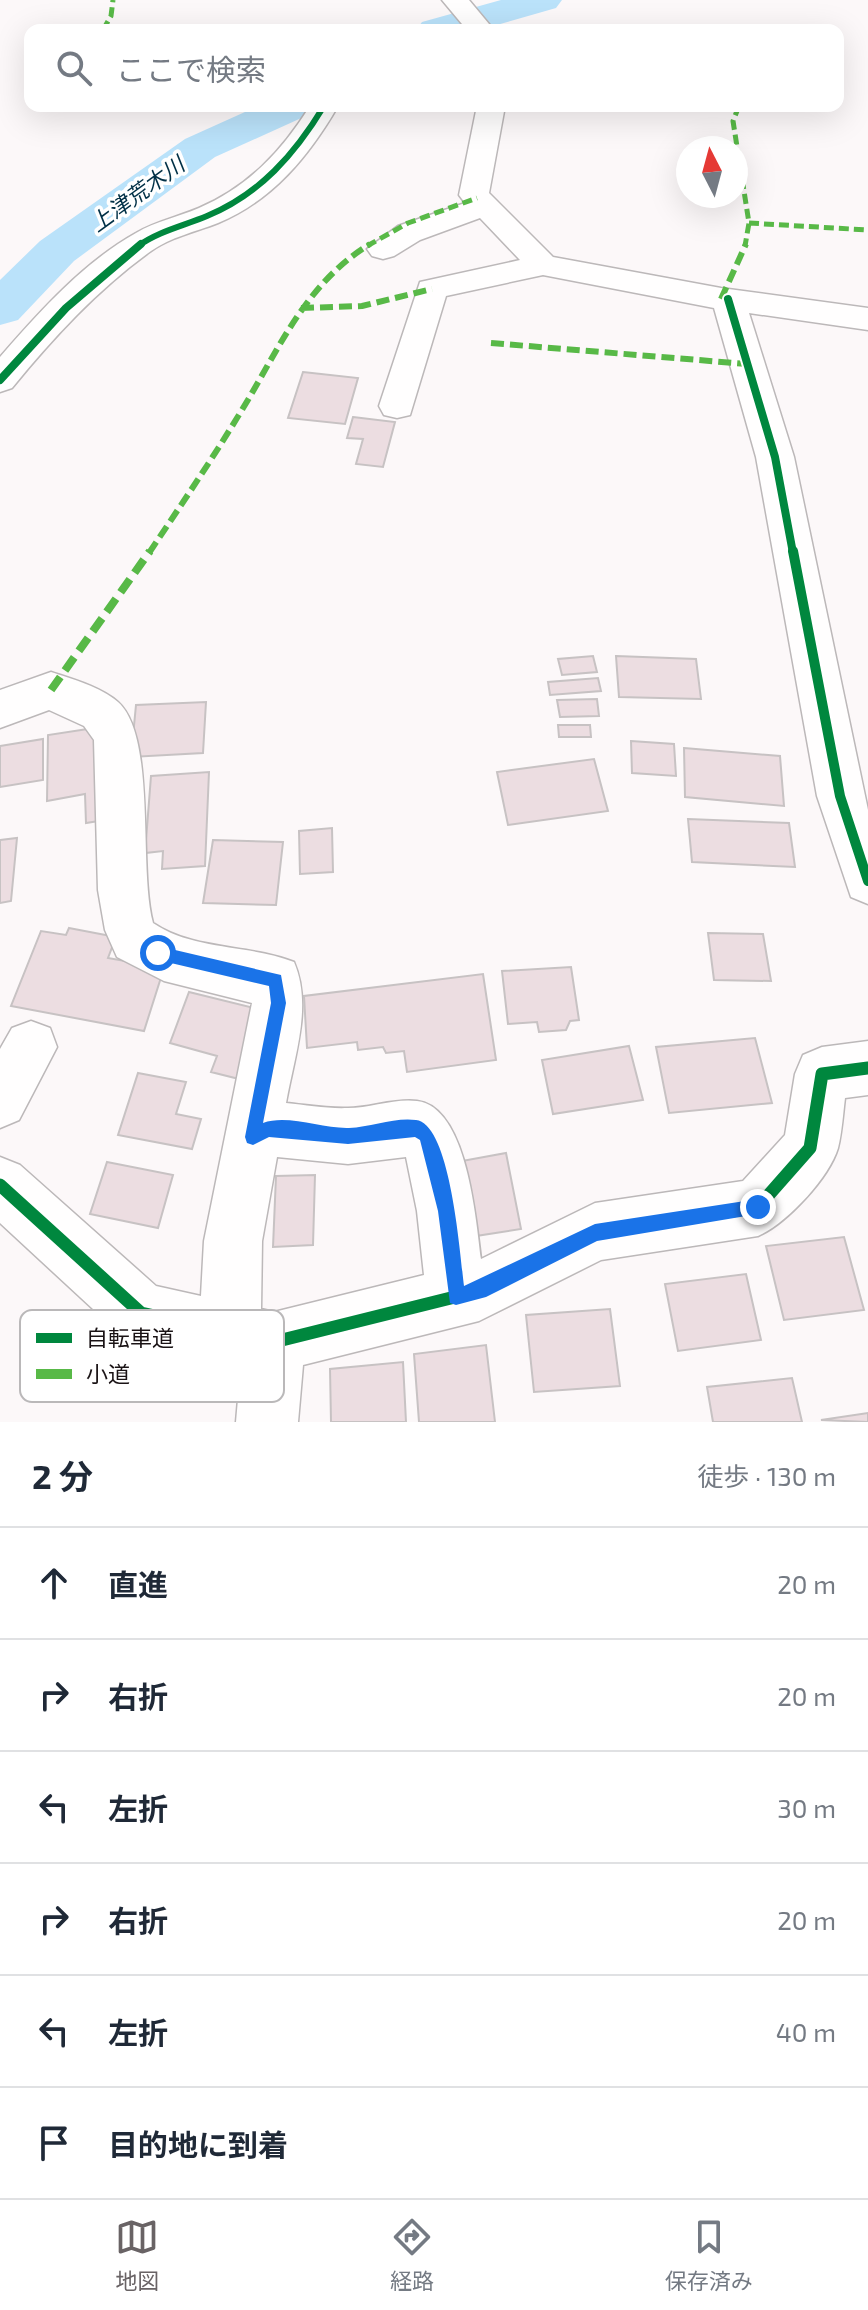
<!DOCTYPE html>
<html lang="ja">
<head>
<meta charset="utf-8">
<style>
	body { margin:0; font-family:"Exo 2","Noto Sans JP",sans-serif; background:#f6f6f7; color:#1f2937 }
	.compass { position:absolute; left:676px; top:136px; width:72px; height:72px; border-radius:50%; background:#fff; box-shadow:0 8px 32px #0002; rotate:354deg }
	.stop { position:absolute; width:24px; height:24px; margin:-18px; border:6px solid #1a73e8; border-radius:50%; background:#fff }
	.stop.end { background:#1a73e8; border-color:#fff; box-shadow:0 2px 8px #0008 }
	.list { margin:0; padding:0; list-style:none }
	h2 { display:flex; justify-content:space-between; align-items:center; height:104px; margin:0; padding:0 32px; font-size:34px }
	h2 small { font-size:26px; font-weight:400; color:#747a83 }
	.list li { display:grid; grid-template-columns:52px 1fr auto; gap:24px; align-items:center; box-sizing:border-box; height:112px; padding:0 32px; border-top:2px solid #e0e1e3 }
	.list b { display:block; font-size:30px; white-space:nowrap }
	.list em { font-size:26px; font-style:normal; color:#747a83 }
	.icon { flex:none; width:44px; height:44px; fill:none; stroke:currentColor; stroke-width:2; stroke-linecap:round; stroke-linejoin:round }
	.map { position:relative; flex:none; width:868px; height:1422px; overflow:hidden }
	.search { position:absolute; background:#fff; box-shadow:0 8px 32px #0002; left:24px; right:24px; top:24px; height:88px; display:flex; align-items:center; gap:20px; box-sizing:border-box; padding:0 28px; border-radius:16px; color:#747a83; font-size:30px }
	.sheet { height:776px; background:#fff }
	nav { display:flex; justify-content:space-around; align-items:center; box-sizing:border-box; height:112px; border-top:2px solid #e0e1e3; background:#fff; font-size:22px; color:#747a83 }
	nav a { display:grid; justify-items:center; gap:4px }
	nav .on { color:#696365 }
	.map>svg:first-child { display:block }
</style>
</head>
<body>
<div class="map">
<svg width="868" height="1422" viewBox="0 0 868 1422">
	<rect width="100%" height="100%" fill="#fcf8f9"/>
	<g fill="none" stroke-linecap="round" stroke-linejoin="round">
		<path fill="#bae2fa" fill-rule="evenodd" d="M501,0h61l-6,8 -77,22h-63l6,-8z
			M258,106h56l-6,9 -93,42 -141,104 -56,59 -18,5v-45l40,-39 145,-102z"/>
	</g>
	<path fill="#ecdde1" stroke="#c7c2c3" stroke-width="2" d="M303,372l55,6 -13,46 -57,-6z
		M353,417l42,5 -12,45 -27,-3 7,-25 -16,-1z
		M593,656l4,16 -35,3 -4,-16z
		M616,656l80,3 5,40 -82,-2z
		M598,678l3,13 -51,4 -2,-13z
		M597,699l2,17 -39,1 -3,-17z
		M206,702l-3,51 -72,4 5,-52z
		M114,725l4,93 -32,5 -1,-29 -38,7 1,-66z
		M558,725h32l1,12h-32z
		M43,739v41l-43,7v-41z
		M631,741l43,3 2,32 -44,-3z
		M684,748l96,8 4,50 -99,-9z
		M594,759l14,52 -100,14 -11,-53z
		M209,772l-4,94 -43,3 1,-18 -18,2 6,-77z
		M688,819l101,4 6,44 -103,-5z
		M332,828l1,44 -33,2 -1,-43z
		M17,838l-6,63 -11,2v-63z
		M213,840l70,2 -7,63 -73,-2z
		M69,928l47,9 -8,21 56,10 -20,63 -133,-25 30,-75 25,4z
		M708,933l55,1 8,47 -57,-1z
		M571,967l8,53 -9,1 -4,9 -27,2 -2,-10 -29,2 -6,-53z
		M483,974l13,86 -89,12 -3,-21 -18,2 -3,-6 -25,3 -1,-8 -50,6 -3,-52z
		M189,992l85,21 -23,69 -40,-10 6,-16 -47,-13z
		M755,1038l17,65 -103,10 -13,-66z
		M629,1046l14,54 -90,14 -11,-54z
		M138,1073l48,9 -10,32 25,5 -9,30 -74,-14z
		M506,1153l15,76 -58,9 -12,-75z
		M107,1162l66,13 -15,53 -68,-14z
		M315,1175l-2,70 -40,2 3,-71z
		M844,1237l20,73 -80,10 -18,-74z
		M746,1274l15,66 -83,11 -13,-67z
		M610,1309l10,77 -86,6 -8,-77z
		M486,1345l9,77h-76l-5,-68z
		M403,1362l3,60h-75l-1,-53z
		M792,1378l10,44h-89l-6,-35z
		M868,1413v9l-47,-2z"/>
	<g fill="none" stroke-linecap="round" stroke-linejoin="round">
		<g stroke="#bcb8b9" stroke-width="3">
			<path id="minor" d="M442,0h27l25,30h-27z
				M310,106h28c-29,50 -65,94 -120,117 -23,9 -47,14 -67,28 -53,38 -98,87 -139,137l-12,4v-35c39,-45 84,-95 136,-124 20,-12 42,-16 63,-25 49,-21 83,-57 111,-102z
				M477,106h28l-16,87 64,64 168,31 147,20v22l-119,-17 45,144 74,353v94l-17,-7 -34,-101 -61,-339 -42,-149 -171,-33 -97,21 -36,119 -13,3 -13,-3 -5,-9 41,-124 100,-22 -40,-42 -60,22 -26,16 -11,3 -11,-3 -5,-7 31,-23 67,-23 -6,-8z
				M51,672c21,7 50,15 67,30 39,35 20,166 35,221 41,28 96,21 141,39 19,44 0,95 -8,141 21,2 42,6 62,5 22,0 47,-10 69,-7 50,6 59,118 64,158l114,-56 148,-22 42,-46 10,-61 8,-19 19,-8 46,-6v54l-23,3c-2,16 -3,34 -7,50 -9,30 -52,76 -80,88l-157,24 -122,61 -176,44 -5,57h-62l5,-57 -100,-22 -21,-9 -120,-111v-66l20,8 136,121 45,10 3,-55 48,-238 -88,-22 -47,-24 -12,-27 -7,-40 -4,-150 -10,-14 -35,-16 -49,18v-38zM277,1157l71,7 58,-7 11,54 7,64 -150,37 -13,-3 1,-68z
				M31,1021l19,7 7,19 -38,73 -19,8v-79l12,-21z"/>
		</g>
		<use href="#minor" fill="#fffefe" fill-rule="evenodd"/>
		<path stroke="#58b947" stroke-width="5" stroke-dasharray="10 5" stroke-linecap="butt" d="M103,30l8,-14 2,-16
			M739,106l-6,15 16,102 -4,23
			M749,223l119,7
			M367,246l41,-23 69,-25"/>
		<path stroke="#58b947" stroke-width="6" stroke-dasharray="13 6" stroke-linecap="butt" d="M721,299l25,-55
			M301,308l61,-2 70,-17
			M491,343l256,21
			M149,553c30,-45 60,-89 88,-135 40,-64 66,-133 133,-174"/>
		<path stroke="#58b947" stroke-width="8" stroke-dasharray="16 8" stroke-linecap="butt" d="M51,690l99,-139"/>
		<g stroke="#fff" stroke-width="9">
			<path id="cycleway-far3" d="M138,246c21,-15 45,-20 69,-30 53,-22 88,-62 117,-110"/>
		</g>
		<g stroke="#fff" stroke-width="12">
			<path id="cycleway-far2" d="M728,299l47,158 18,96
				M0,380l66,-72 75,-64"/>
		</g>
		<g stroke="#fff" stroke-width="15">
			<path id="cycleway-far1" d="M793,551l47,245 28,85"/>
		</g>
		<g stroke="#fff" stroke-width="18">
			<path id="cycleway" d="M0,1185l141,128 133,29 205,-51 116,-59 163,-25 52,-59 12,-74 46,-6"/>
		</g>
		<use href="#cycleway-far3" stroke="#00873e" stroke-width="6"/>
		<use href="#cycleway-far2" stroke="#00873e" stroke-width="8"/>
		<use href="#cycleway-far1" stroke="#00873e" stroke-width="10"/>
		<use href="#cycleway" stroke="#00873e" stroke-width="13"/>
	</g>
	<path fill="#1a73e8" d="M158,946l123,29 5,28 -23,120c25,-9 60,6 86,5 22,-1 46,-11 67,-8 35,4 44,136 48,166l131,-62 163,-25 8,8 -2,6 -167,28 -111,56 -30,8 -6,-2 -12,-92 -18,-71 -5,-3 -67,7 -79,-7 -16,8 -6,-2 -2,-6 26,-134 -2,-17 -111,-26 -7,-7z"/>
	<g text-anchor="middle" stroke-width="7" stroke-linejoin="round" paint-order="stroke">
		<g font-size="22" font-style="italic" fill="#003046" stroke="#fff">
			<text transform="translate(137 194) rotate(-36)" y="8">上津荒木川</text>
		</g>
	</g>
	<rect x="20" y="1310" width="264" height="92" rx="12" fill="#fff" stroke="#bab8b9" stroke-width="2"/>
	<rect x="36" y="1333" width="36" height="10" fill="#00873e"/>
	<rect x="36" y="1369" width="36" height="10" fill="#58b947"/>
	<g font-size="22" fill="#1a1315">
		<text x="86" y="1346">自転車道</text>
		<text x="86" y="1382">小道</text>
	</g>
</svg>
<svg class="compass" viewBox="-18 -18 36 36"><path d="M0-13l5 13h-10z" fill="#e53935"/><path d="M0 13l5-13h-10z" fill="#747a83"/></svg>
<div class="stop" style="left:158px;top:953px"></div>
<div class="stop end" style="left:758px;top:1207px"></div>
<div class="search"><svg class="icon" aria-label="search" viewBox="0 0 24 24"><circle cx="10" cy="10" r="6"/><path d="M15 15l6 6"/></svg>ここで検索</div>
</div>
<section class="sheet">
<h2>2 分<small>徒歩 · 130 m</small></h2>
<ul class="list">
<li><svg class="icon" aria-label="ahead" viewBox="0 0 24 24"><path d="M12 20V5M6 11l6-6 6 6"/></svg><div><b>直進</b></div><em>20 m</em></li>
<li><svg class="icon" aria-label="right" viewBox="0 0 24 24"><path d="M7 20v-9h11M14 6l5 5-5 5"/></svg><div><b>右折</b></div><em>20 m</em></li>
<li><svg class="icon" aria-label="left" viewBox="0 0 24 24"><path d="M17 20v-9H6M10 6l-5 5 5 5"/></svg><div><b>左折</b></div><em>30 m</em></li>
<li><svg class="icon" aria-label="right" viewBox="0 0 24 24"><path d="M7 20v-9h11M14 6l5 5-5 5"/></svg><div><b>右折</b></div><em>20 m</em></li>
<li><svg class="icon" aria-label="left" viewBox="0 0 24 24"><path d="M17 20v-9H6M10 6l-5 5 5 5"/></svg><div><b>左折</b></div><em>40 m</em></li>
<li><svg class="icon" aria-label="arrive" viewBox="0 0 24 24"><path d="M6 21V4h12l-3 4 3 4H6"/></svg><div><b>目的地に到着</b></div></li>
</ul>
</section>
<nav>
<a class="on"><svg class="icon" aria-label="map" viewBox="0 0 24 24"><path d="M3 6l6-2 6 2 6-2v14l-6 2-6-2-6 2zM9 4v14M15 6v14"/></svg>地図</a>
<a><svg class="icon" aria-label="directions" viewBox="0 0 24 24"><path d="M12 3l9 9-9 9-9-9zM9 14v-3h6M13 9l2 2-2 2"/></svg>経路</a>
<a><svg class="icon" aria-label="saved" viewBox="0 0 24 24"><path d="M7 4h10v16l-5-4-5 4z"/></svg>保存済み</a>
</nav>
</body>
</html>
